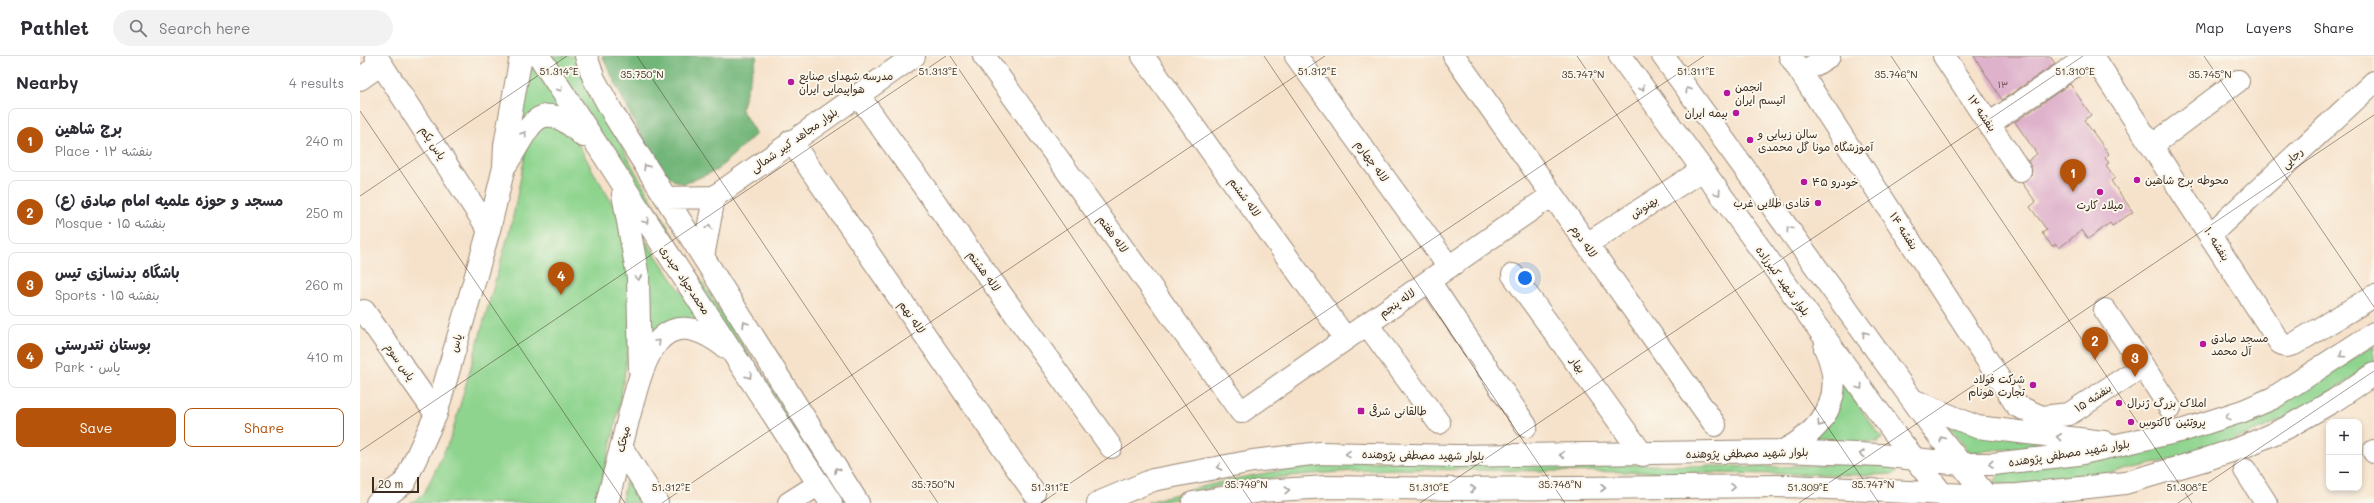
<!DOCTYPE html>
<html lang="en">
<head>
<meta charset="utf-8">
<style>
	body { margin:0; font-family:Mali,"Playpen Sans Arabic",sans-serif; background:#f2f2f3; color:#2b2b33 }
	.controls { position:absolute; right:12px; bottom:12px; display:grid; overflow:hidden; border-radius:8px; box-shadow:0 2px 6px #0003 }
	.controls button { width:36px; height:36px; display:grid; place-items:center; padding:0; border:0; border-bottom:1px solid #e1e1e2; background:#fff; color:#2b2b33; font:20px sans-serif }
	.scale { position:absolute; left:12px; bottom:10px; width:47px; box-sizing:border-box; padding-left:4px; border:2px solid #3b2a1e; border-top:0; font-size:11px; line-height:14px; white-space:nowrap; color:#3b2a1e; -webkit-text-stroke:3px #fbf7ec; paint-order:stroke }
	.you { position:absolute; left:1165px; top:222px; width:14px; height:14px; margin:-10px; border:3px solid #fff; border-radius:50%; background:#1a73e8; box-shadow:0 0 0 6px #1a73e833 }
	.badge { display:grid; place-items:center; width:26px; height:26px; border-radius:50%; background:#b45309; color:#fff; font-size:13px; font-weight:700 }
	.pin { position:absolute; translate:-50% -33px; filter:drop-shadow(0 1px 2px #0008) }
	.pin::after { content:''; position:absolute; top:21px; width:14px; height:12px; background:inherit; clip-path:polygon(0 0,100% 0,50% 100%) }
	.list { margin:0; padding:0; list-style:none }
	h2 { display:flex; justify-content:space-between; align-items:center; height:52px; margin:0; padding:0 16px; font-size:17px }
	h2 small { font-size:13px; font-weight:400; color:#7c7c81 }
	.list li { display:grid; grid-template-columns:26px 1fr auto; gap:12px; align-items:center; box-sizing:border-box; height:64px; margin:0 8px 8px; padding:0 8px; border:1px solid #e1e1e2; border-radius:8px }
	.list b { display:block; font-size:15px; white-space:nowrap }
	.list p { margin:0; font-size:13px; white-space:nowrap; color:#7c7c81 }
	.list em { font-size:13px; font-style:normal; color:#7c7c81 }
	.actions { display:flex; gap:8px; padding:12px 16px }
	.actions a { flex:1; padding:9px 0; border:1px solid #b45309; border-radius:8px; text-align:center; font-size:14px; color:#b45309 }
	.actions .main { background:#b45309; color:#fff }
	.icon { flex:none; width:22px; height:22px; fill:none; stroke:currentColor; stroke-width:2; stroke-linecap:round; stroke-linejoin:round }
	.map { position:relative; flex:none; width:2014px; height:447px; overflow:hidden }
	header { display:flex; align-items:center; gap:24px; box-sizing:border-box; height:56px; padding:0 20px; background:#fff; border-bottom:1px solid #e1e1e2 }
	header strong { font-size:19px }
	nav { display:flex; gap:22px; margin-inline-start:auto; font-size:14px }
	.search { width:280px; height:36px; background:#f2f2f3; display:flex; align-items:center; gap:10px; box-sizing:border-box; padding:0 14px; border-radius:22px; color:#7c7c81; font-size:15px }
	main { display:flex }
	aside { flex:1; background:#fff }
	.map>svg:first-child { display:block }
</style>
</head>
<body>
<header>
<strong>Pathlet</strong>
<div class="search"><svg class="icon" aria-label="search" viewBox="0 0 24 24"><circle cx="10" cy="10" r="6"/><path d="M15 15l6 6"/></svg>Search here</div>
<nav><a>Map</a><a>Layers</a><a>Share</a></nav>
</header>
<main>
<aside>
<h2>Nearby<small>4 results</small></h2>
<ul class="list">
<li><span class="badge">1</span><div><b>برج شاهین</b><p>Place · بنفشه ۱۲</p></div><em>240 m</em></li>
<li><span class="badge">2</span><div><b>مسجد و حوزه علمیه امام صادق (ع)</b><p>Mosque · بنفشه ۱۵</p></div><em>250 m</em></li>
<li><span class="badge">3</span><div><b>باشگاه بدنسازی تیس</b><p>Sports · بنفشه ۱۵</p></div><em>260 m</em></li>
<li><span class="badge">4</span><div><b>بوستان نتدرستی</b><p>Park · یاس</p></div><em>410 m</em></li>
</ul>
<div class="actions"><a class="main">Save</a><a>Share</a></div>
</aside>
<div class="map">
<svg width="2014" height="447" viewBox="0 0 2014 447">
	<rect width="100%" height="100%" fill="#fbf7ec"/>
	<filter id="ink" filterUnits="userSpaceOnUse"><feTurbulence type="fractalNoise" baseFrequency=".025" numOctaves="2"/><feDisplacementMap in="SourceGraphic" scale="8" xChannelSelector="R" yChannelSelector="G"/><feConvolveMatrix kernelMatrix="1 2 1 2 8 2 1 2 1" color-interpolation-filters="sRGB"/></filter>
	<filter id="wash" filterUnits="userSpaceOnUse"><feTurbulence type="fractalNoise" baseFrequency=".012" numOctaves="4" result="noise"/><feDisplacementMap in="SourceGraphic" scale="16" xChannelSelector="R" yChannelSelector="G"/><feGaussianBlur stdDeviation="0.9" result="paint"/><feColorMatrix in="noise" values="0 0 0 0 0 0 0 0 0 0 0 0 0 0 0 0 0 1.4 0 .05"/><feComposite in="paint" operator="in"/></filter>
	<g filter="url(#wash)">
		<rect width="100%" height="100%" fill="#f6e2cb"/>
		<path fill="#8ed48e" stroke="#647f56" d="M191,0h26c71,159 176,302 272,447h-12z
			M169,5l33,50 -52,33z
			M186,67c7,3 19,6 25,11 9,11 16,27 23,39 12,19 23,37 29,57 22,79 -6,195 -27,273h-186l14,-9 27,-57 61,-215 16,-82z
			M274,168l70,101 -61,26z
			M2014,289v17c-18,13 -36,26 -55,37 -73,45 -168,70 -252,80 -24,3 -46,6 -69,5l-3,-3 5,-8 292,-75z
			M1481,326l40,55 1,2h-4l1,3h-66z
			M1579,360l149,27 -118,9z
			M1038,405l381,6 69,-4 46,3 3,6 -2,2 -28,1 -468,-6c-57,2 -113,6 -170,15 -28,5 -55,19 -83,19 58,-19 118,-32 179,-38 24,-3 49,-3 73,-4z
			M267,421l18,26h-24z"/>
		<path fill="#72b679" stroke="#56704c" d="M242,0h155l-16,53 15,25 -39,36 -33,14 -11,-4 -19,-18z"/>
		<g id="blocks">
			<path fill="#dfb2cc" d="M1614,0h76l5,8 -53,36z
				M1710,28l21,31 -7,5 25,34 -4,4 4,5 -3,2 9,13 -4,3 22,31 -21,14 -2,-3 -22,16 -6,-9 -23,18 -3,-4 -4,2 -10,-13 5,-3 -17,-23 6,-5 -14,-19 9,-6 1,-7 -4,-9 9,-7 -22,-32z"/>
		</g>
	</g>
	<g filter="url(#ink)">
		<use href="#blocks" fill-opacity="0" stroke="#988674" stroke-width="1"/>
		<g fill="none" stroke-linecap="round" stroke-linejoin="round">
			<g stroke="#988674" stroke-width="24">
				<path id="minor" d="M16,0l113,174
					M179,0l292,447
					M226,0l8,23 21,38 243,386
					M624,0l257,356 311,-217
					M783,0l203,283
					M936,0l153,211
					M1094,0l261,369
					M1430,0l227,350 25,11 27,-3 74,-48 -38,-56
					M1584,0l76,115
					M1733,0l187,287 7,3 7,-2 80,-48
					M1442,17l27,-17
					M0,23l21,-15
					M498,39l253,352
					M1629,68l100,-68
					M431,85l243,352
					M1793,89l85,-64
					M147,107c24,-37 31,-70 76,-27
					M263,138l15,83 2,93
					M354,141l200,-141
					M306,142l48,-1
					M1851,178l163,-152
					M1227,188l115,-74
					M343,201l11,-60
					M1153,219l130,180
					M1069,225l97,145
					M4,255l72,103
					M1007,268l72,99
					M1783,310l27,42
					M261,391l36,56
					M2014,395v1
					M1885,414l21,33
					M17,447l28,-21 31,-68 53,-184 15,-63 1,-22 16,-89
					M247,447c7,-28 14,-55 21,-83 14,-52 28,-126 97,-73
					M429,447l30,-19"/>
			</g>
			<g stroke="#988674" stroke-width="24">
				<path id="major" d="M1260,0l275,378 53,67
					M1303,0l272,375 57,72
					M1555,345l62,26 127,15
					M1423,395c42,-22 64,-56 42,-103
					M738,447l55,-23 100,-19 67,-8 137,3 326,-5 97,4 80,9h33l85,-10 106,-24 59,-19 30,-13 101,-65
					M833,447l68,-12 66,-4 132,2 331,-3 196,10 31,-1 108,-12 79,-23 39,-13 43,-19 49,-28 39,-26"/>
			</g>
			<use href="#minor" stroke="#fff" stroke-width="22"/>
			<use href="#major" stroke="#fff" stroke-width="22"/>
		</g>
		<defs><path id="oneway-chevron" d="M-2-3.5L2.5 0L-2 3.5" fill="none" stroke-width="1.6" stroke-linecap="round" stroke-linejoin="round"/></defs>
		<g stroke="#a79f9a">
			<use href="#oneway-chevron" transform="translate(1282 32) rotate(54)"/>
			<use href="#oneway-chevron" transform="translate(200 33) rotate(57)"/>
			<use href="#oneway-chevron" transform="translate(1328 34) rotate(-126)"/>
			<use href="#oneway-chevron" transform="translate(164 78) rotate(-57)"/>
			<use href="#oneway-chevron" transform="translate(286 111) rotate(-122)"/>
			<use href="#oneway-chevron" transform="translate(1358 137) rotate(54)"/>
			<use href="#oneway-chevron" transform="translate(286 165) rotate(56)"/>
			<use href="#oneway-chevron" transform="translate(349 171) rotate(-79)"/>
			<use href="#oneway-chevron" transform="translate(1429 173) rotate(-126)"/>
			<use href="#oneway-chevron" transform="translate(278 222) rotate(86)"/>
			<use href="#oneway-chevron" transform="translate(385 268) rotate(-122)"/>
			<use href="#oneway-chevron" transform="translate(1505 278) rotate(-126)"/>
			<use href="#oneway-chevron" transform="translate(298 286) rotate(-45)"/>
			<use href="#oneway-chevron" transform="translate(1982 299) rotate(146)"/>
			<use href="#oneway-chevron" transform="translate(389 320) rotate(57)"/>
			<use href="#oneway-chevron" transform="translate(1500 331) rotate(54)"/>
			<use href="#oneway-chevron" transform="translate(1868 361) rotate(161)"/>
			<use href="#oneway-chevron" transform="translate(1460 368) rotate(125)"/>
			<use href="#oneway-chevron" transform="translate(1699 381) rotate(-174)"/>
			<use href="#oneway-chevron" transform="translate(1582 383) rotate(-127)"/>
			<use href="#oneway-chevron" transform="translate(988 398) rotate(-179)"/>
			<use href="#oneway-chevron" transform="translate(1502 398) rotate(-178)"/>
			<use href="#oneway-chevron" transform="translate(1202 399) rotate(180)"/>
			<use href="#oneway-chevron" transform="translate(1631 408) rotate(177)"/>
			<use href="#oneway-chevron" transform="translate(859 411) rotate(169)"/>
			<use href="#oneway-chevron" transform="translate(477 414) rotate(-122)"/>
			<use href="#oneway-chevron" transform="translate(1373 431) rotate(-1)"/>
			<use href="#oneway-chevron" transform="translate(1243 432)"/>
			<use href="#oneway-chevron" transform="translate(1113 433)"/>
			<use href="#oneway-chevron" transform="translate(927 434) rotate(-4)"/>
		</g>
	</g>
	<path fill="none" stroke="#3b2a1e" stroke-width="1" stroke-opacity="0.45" d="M277,0l301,447M590,0l302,447M904,0l301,447M1217,0l302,447M1531,0l301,447M1844,0l170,251M0,55l265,392M0,140l207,-140M0,395l586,-395M302,447l663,-447M681,447l663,-447M1060,447l663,-447M1439,447l575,-388M1818,447l196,-132"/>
	<g fill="#b5179e" stroke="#fbf7ec" stroke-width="1.5">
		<circle cx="431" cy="26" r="4"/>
		<circle cx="1367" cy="37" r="4"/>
		<circle cx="1376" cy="57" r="4"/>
		<circle cx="1390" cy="84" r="4"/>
		<circle cx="1777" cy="124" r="4"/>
		<circle cx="1444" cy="126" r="4"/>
		<circle cx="1740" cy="136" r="4"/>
		<circle cx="1458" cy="147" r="4"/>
		<circle cx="1843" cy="288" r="4"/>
		<circle cx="1673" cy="329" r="4"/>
		<circle cx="1759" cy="347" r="4"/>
		<rect x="997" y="351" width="8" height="8" rx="2"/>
		<circle cx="1771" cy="366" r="4"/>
	</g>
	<g text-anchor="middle" stroke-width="4" stroke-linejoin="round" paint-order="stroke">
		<g font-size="9" fill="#644c4a">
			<text x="1643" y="32">۱۳</text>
		</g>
		<g font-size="11" fill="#3b2a1e" stroke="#fbf7ec" text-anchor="start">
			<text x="439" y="24">مدرسه شهدای صنایع<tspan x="439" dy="13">هواپیمایی ایران</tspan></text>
			<text x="1375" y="35">انجمن<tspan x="1375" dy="13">اتیسم ایران</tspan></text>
			<text x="1368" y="61" text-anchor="end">بیمه ایران</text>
			<text x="1398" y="82">سالن زیبایی و<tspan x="1398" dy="13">آموزشگاه مونا گل محمدی</tspan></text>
			<text x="1785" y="128">محوطه برج شاهین</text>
			<text x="1452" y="130">خودرو ۴۵</text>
			<text x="1450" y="151" text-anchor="end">قنادی طلایی غرب</text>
			<text x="1740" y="153" text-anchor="middle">میلاد کارت</text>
			<text x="1851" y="286">مسجد صادق<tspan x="1851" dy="13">آل محمد</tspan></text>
			<text x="1665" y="327" text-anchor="end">شرکت فولاد<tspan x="1665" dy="13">تجارت هونام</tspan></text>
			<text x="1767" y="351">املاک بزرگ ژنرال</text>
			<text x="1009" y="359">طالقانی شرقی</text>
			<text x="1779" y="370">پروتئین کاکتوس</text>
		</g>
		<g font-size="11" fill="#3b2a1e" stroke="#fbf7ec">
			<text transform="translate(1622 57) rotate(56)" y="4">بنفشه ۱۲</text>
			<text transform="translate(434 84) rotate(-35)" y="4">بلوار مجاهد کبیر شمالی</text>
			<text transform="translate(73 87) rotate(57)" y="4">یاس یکم</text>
			<text transform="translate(1932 102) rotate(-43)" y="4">رجایی</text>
			<text transform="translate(1012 105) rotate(54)" y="4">لاله چهارم</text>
			<text transform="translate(885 141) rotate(54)" y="4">لاله ششم</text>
			<text transform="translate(1284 151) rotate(-33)" y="4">بهنوش</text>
			<text transform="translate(1544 175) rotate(57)" y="4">بنفشه ۱۴</text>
			<text transform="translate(753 178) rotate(54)" y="4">لاله هفتم</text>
			<text transform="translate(1224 185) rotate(55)" y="4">لاله دوم</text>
			<text transform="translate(1857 188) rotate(58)" y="4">بنفشه ۱۰</text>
			<text transform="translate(624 215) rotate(54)" y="4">لاله هشتم</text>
			<text transform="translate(325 224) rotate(56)" y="4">محمدجواد حیدری</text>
			<text transform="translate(1423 225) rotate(54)" y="4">بلوار شهید کبیرزاده</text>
			<text transform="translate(1037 247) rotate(-35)" y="4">لاله پنجم</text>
			<text transform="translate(552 261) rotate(55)" y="4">لاله نهم</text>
			<text transform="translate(96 287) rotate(-74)" y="4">یاس</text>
			<text transform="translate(40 306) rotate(55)" y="4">یاس سوم</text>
			<text transform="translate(1218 309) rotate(54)" y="4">بهار</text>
			<text transform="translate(1733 342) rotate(-33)" y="4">بنفشه ۱۵</text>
			<text transform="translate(263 383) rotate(-76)" y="4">میخک</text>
			<text transform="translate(1387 397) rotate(-1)" y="4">بلوار شهید مصطفی پژوهنده</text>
			<text transform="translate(1709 397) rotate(-9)" y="4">بلوار شهید مصطفی پژوهنده</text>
			<text transform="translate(1063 399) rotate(1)" y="4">بلوار شهید مصطفی پژوهنده</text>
		</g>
	</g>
	<g font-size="10" text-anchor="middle" fill="#3b2a1e" stroke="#fbf7ec" stroke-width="4" stroke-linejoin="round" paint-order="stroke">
		<text x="199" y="19">51.314°E</text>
		<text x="578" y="19">51.313°E</text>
		<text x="957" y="19">51.312°E</text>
		<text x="1336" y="19">51.311°E</text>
		<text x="1715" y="19">51.310°E</text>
		<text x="282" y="22">35.750°N</text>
		<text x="1223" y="22">35.747°N</text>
		<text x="1536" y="22">35.746°N</text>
		<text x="1850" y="22">35.745°N</text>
		<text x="573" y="432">35.750°N</text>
		<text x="886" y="432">35.749°N</text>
		<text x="1200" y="432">35.748°N</text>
		<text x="1513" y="432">35.747°N</text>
		<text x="311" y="435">51.312°E</text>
		<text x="690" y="435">51.311°E</text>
		<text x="1069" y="435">51.310°E</text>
		<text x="1448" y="435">51.309°E</text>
		<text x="1827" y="435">51.308°E</text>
	</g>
</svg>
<div class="controls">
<button>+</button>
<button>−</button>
</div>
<div class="scale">20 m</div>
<div class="you"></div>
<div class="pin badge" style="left:1713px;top:136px">1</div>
<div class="pin badge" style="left:1735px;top:304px">2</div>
<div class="pin badge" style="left:1775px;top:321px">3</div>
<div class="pin badge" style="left:201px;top:239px">4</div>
</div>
</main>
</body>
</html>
